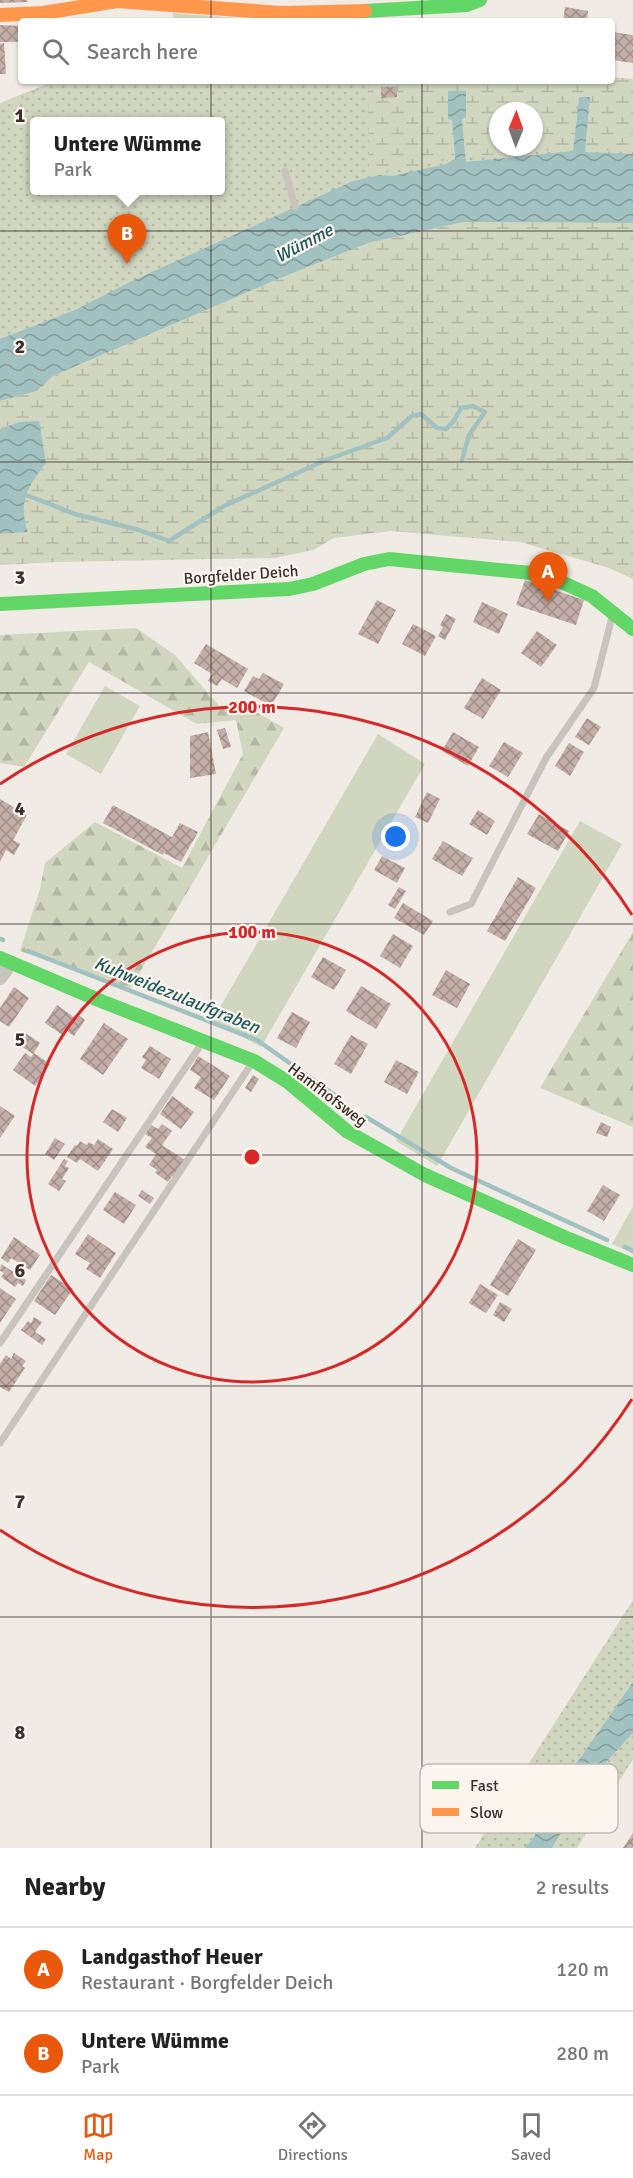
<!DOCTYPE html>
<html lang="en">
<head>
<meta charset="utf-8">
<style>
	body { margin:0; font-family:Signika,sans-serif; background:#f2f2f2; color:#222 }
	.compass { position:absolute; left:489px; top:102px; width:54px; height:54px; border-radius:50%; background:#fff; box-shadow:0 2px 4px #0004; rotate:1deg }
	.you { position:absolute; left:396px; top:837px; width:21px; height:21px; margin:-15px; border:4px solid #fff; border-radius:50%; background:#1a73e8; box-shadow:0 0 0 9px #1a73e833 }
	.badge { display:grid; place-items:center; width:39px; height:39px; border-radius:50%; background:#ea580c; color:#fff; font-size:20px; font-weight:700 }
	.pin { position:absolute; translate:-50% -50px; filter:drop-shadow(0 2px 3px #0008) }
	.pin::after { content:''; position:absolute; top:32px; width:21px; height:18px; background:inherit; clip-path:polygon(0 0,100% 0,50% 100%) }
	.popup { position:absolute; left:30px; top:117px; width:195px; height:78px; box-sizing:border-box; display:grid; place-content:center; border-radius:6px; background:#fff; filter:drop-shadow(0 2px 4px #0005); font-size:20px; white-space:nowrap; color:#767676 }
	.popup b { font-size:22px; color:#222 }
	.popup::after { content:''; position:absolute; left:50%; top:100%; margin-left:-12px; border:12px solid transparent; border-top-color:#fff }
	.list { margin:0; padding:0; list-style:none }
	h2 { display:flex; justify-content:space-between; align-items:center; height:78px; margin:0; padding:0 24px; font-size:26px }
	h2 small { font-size:20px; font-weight:400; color:#767676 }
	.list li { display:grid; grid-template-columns:39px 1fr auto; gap:18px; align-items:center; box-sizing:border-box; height:84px; padding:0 24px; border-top:2px solid #e0e0e0 }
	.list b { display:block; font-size:22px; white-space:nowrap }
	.list p { margin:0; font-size:20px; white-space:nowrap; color:#767676 }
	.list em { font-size:20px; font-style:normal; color:#767676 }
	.icon { flex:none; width:33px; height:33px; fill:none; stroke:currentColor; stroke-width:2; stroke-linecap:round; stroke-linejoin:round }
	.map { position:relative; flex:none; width:633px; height:1848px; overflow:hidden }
	.search { position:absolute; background:#fff; box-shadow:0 2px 4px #0004; left:18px; right:18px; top:18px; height:66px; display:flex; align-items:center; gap:15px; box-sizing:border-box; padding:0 21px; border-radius:6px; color:#767676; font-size:22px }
	.sheet { height:246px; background:#fff }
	nav { display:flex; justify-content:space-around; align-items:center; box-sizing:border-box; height:84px; border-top:2px solid #e0e0e0; background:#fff; font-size:16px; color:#767676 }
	nav a { display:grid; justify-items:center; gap:3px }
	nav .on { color:#ea580c }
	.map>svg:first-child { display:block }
</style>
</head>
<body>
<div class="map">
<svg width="633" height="1848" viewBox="0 0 633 1848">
	<defs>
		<pattern id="forest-firs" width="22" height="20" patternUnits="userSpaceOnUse" patternTransform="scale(1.5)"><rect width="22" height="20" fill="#d1d6bf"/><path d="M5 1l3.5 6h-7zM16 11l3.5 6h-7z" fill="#b4b8a4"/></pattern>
		<pattern id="wetland-marsh" width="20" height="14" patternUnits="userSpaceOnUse" patternTransform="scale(1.5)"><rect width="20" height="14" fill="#d1d6bf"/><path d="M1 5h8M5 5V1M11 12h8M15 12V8" fill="none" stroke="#b4b8a4"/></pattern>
		<pattern id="park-dots" width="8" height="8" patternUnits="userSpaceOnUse" patternTransform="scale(1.5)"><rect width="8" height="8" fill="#d1d6bf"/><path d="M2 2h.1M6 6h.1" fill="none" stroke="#b4b8a4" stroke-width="1.8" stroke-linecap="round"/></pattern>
		<pattern id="water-waves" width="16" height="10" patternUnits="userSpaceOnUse" patternTransform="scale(1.5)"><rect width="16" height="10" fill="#a1c2c1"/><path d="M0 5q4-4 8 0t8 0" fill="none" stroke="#849e9d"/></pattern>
		<pattern id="building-cross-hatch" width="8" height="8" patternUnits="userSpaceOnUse" patternTransform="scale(1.5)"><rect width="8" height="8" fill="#c3afa7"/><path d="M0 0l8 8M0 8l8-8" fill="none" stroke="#a08f88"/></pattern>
	</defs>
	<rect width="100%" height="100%" fill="#f0ebe5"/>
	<path fill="#d1d6bf" d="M173,13l104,8h-104z
		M105,686l35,20 -39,68 -35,-20z
		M378,734l47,30 -164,283 -49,-26z
		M580,821l42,23 -185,322 -41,-25z
		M633,1206v48l-21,-10z"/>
	<path fill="url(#forest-firs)" d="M136,628l39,27 45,52 17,-6 47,27 -154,261 -110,-38 20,-62 5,-26 50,-41 87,46 61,-114 -7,-34 -39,4 -108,-62 -65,105 -24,-4v-128z
		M633,932v195l-93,-39z"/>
	<path fill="url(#wetland-marsh)" fill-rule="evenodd" d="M612,77l21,2v75l-48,-1 -6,-56 -6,54 -107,11 -4,-43 4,-1v-27l-14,29 3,39 -9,5 -446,175v-236l55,-22h557zM498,111h36v36h-36zM34,122h186v68h-186z
		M464,222l169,1v356l-24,-11 -89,-26 -129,-11 -57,7 -21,12 -38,8 -217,4 -58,3v-31l28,-2c-10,-32 -1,-44 18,-69l-27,-41 -19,7v-28l37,-10 16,-15 230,-99 85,-34z"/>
	<path fill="url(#park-dots)" fill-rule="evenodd" d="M51,81h317l1,93 78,-14 119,-11 67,2v47l-182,1 -451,170v-262l32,-13zM34,122h186v68h-186z
		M633,1600v159l-56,89h-102z"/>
	<path fill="url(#water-waves)" d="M448,91h18v27l-4,1 4,43 107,-11 6,-54h11l-5,55 48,2v69l-169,-1 -96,21 -85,34 -230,99 -16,15 -37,10v-62l75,-29 55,-28 223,-101 27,-6 13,1 53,-12 9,-5 -3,-39 -4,-1z
		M39,421l7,42c-19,25 -28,38 -18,69l-28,2v-105l19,-7z
		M633,1682v51l-37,40 -44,75h-28l9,-9 23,-46z"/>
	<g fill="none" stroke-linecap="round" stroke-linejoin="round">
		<path stroke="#a1c2c1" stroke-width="4.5" d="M21,493l54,21 64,16 30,11 55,-35 102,-46 61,-22 25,-22 9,-2 16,14 9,1 7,-7 8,-14 12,-2 12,6 -16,23 -7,25
			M0,939l3,1
			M28,951l229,89 82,58
			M366,1117l85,51 156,72
			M625,1247l8,4"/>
	</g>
	<path fill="url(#building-cross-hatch)" d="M0,0h27l1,2 -28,1z
		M565,7l23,4 -1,10h-24z
		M0,25l21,1v16h-21z
		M612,32l21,3v28l-21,-3z
		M4,43l2,31h-6v-30z
		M381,87h16v10l-16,1z
		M525,580l59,20 -8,25 -60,-20z
		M377,600l19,10 -18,34 -20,-10z
		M482,602l26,12 -9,20 -26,-12z
		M446,614l10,5 -11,21 -7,-4 5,-9 -3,-2z
		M413,624l23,12 -11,20 -23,-12z
		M537,631l20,14 -16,22 -20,-14z
		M206,644l42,25 -11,19 -15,-9 -5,7 -9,-5 4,-7 -18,-11z
		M263,673l21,11 -13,22 -27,-15 9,-15 6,3z
		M482,678l19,12 -18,29 -19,-11z
		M587,718l14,9 -12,18 -14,-8z
		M225,728l6,19 -8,2 -6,-19z
		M208,732l8,42 -26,4v-42z
		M453,732l26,15 -11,19 -26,-15z
		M504,742l19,11 -15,24 -19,-11z
		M569,743l15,9 -14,24 -15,-10z
		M427,792l13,7 -12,24 -13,-6z
		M0,799l27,16 -14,25 7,4 -6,11 -8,-5 -6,12z
		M113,805l59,32 8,-14 18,9 -17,30 -17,-9 -1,2 -60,-32z
		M478,810l17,11 -8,14 -18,-11z
		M539,814l30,17 -11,20 -31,-17z
		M443,841l30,17 -11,18 -30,-17z
		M382,856l23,12 -8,15 -23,-13z
		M518,877l18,11 -31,53 -18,-10z
		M399,887l7,4 -11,18 -7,-4z
		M403,903l30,18 -9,14 -30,-17z
		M393,934l20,12 -13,22 -20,-12z
		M323,957l23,13 -12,20 -23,-13z
		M446,970l24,14 -13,24 -25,-13z
		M361,986l30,18 -15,25 -30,-18z
		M14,987l15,11 -20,29 -9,-6v-13z
		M57,1005l18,13 2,-4 8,6 -11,16 -7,-5 -3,5 -19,-13z
		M292,1012l18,10 -14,26 -19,-10z
		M104,1023l24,16 -25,36 -23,-16z
		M24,1032l16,11 -7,11 -17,-11z
		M351,1035l17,9 -17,30 -17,-10z
		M150,1046l21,13 -12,20 -18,-11 5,-8 -4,-3z
		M25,1053l6,4 3,-4 16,11 -15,22 -22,-16z
		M198,1056l32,20 -16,24 -20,-12 7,-11 -11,-7z
		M396,1060l23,12 -12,22 -23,-12z
		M253,1075l6,4 -8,13 -6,-4z
		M172,1096l22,16 -13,17 -21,-15z
		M0,1106l15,10 -15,22z
		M112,1109l15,9 -9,14 -15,-10z
		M601,1122l10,5 -4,10 -11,-4z
		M162,1124l10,7 -10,14 23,15 -11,17 -2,-1 -4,6 -13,-9 2,-3 -8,-5 7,-11 -11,-7 7,-9 -7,-4 6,-9 7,4z
		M55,1138l10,6 -11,16 -9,-6z
		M98,1139l15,10 -15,22 -18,-12 -3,4 -10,-6 8,-12 2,1 3,-5 7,4 2,-3 5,3z
		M64,1159l4,2 -3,5 4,2 -7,11 4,2 -7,10 -11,-7z
		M603,1185l17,10 -16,26 -17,-10z
		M142,1190l12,8 -4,6 -12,-8z
		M115,1192l21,13 -12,19 -21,-14z
		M88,1234l28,19 -16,25 -14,-9 4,-6 -15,-9z
		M14,1237l26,18 -10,15 -19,-12 -3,5 -7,-5z
		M518,1239l18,11 -28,46 -18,-11z
		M1,1264l25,16 -3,6 -5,-3 -3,4 -14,-10 3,-4 -4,-2z
		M51,1275l22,14 -18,26 -21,-14z
		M480,1284l18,11 -12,18 -17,-10z
		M0,1288l16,11 -16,24z
		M500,1302l12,7 -8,13 -11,-7z
		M34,1317l8,5 -7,10 11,7 -4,6 -21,-15 7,-9 3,2z
		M14,1353l12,8 -4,5 3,2 -16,24 -9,-5v-23l6,-9 5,4z
		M633,1833v15h-10z"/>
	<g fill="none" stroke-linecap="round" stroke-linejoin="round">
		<path stroke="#c9c3be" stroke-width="7" d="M285,171l10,36
			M450,912l21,-8 75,-146 48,-70 18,-71
			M0,1343l202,-300
			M0,1443l252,-380"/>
		<path stroke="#c9c3be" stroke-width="14" d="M0,978l11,-15"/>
		<path stroke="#63d668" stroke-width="14" d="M365,11l102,-6 13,-5
			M0,604l289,-15 24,-5 51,-20 25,-5 142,14 26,7 35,16 41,33
			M0,958l101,43 153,60 34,21 60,50 77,43 139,62 69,28"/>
		<path stroke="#ff974d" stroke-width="14" d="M0,15l43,-2 74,-12 165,12 83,-2"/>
	</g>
	<path fill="none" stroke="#3b302b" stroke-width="1.5" stroke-opacity="0.55" d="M211,0v21M422,0v21M211,81v1767M422,81v1767M0,231h633M0,462h633M0,693h633M0,924h633M0,1155h633M0,1386h633M0,1617h633"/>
	<g fill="none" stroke="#d62828" stroke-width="3">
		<circle cx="252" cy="1157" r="225"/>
		<path d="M632 1399A450 450 0 0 1 0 1530M0 784A450 450 0 0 1 632 915"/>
	</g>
	<g text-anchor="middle" stroke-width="4.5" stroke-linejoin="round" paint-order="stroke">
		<g font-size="16" fill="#3b302b" stroke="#fbf5ee">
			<text transform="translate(241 574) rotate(-4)" y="6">Borgfelder Deich</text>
			<text transform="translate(328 1094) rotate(37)" y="6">Hamfhofsweg</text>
		</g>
		<g font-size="18" font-style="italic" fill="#1f5a5e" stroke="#fbf5ee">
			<text transform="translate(304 243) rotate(-28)" y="6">Wümme</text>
			<text transform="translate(177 995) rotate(22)" y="6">Kuhweidezulaufgraben</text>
		</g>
	</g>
	<rect x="420" y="1764" width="198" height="69" rx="9" fill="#fbf5ee" stroke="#c1bab4" stroke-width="1.5"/>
	<rect x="432" y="1781" width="27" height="8" fill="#63d668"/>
	<rect x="432" y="1808" width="27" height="8" fill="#ff974d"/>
	<g font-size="16" fill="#3b302b">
		<text x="470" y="1791">Fast</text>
		<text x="470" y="1818">Slow</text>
	</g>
	<g font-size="20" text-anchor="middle" font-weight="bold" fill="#3b302b" stroke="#fbf5ee" stroke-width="4.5" stroke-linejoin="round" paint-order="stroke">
		<text x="20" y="122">1</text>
		<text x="20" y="353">2</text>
		<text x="20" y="584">3</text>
		<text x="20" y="815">4</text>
		<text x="20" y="1046">5</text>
		<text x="20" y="1277">6</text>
		<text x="20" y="1508">7</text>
		<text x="20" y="1739">8</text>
	</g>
	<circle cx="252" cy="1157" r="9" fill="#d62828" stroke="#fbf5ee" stroke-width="3"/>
	<g font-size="18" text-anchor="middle" font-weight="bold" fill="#d62828" stroke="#fbf5ee" stroke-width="4.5" stroke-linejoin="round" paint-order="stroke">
		<text x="252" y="713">200 m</text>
		<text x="252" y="938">100 m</text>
	</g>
</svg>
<svg class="compass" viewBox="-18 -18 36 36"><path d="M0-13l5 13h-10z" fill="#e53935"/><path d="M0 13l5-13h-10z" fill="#767676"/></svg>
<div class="you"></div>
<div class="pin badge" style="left:548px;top:602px">A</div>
<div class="pin badge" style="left:127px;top:264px">B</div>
<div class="popup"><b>Untere Wümme</b>Park</div>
<div class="search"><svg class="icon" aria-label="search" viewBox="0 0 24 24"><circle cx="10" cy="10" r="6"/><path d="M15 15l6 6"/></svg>Search here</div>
</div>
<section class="sheet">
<h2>Nearby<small>2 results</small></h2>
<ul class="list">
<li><span class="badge">A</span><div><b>Landgasthof Heuer</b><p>Restaurant · Borgfelder Deich</p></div><em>120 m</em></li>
<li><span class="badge">B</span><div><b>Untere Wümme</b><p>Park</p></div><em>280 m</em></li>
</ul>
</section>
<nav>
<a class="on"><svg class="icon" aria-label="map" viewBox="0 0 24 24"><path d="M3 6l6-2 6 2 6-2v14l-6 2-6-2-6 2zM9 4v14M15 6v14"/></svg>Map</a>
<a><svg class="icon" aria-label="directions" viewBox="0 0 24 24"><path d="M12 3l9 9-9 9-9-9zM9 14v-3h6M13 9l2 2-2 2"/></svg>Directions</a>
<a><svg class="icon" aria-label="saved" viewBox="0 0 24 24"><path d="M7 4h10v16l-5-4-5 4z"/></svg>Saved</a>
</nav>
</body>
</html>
